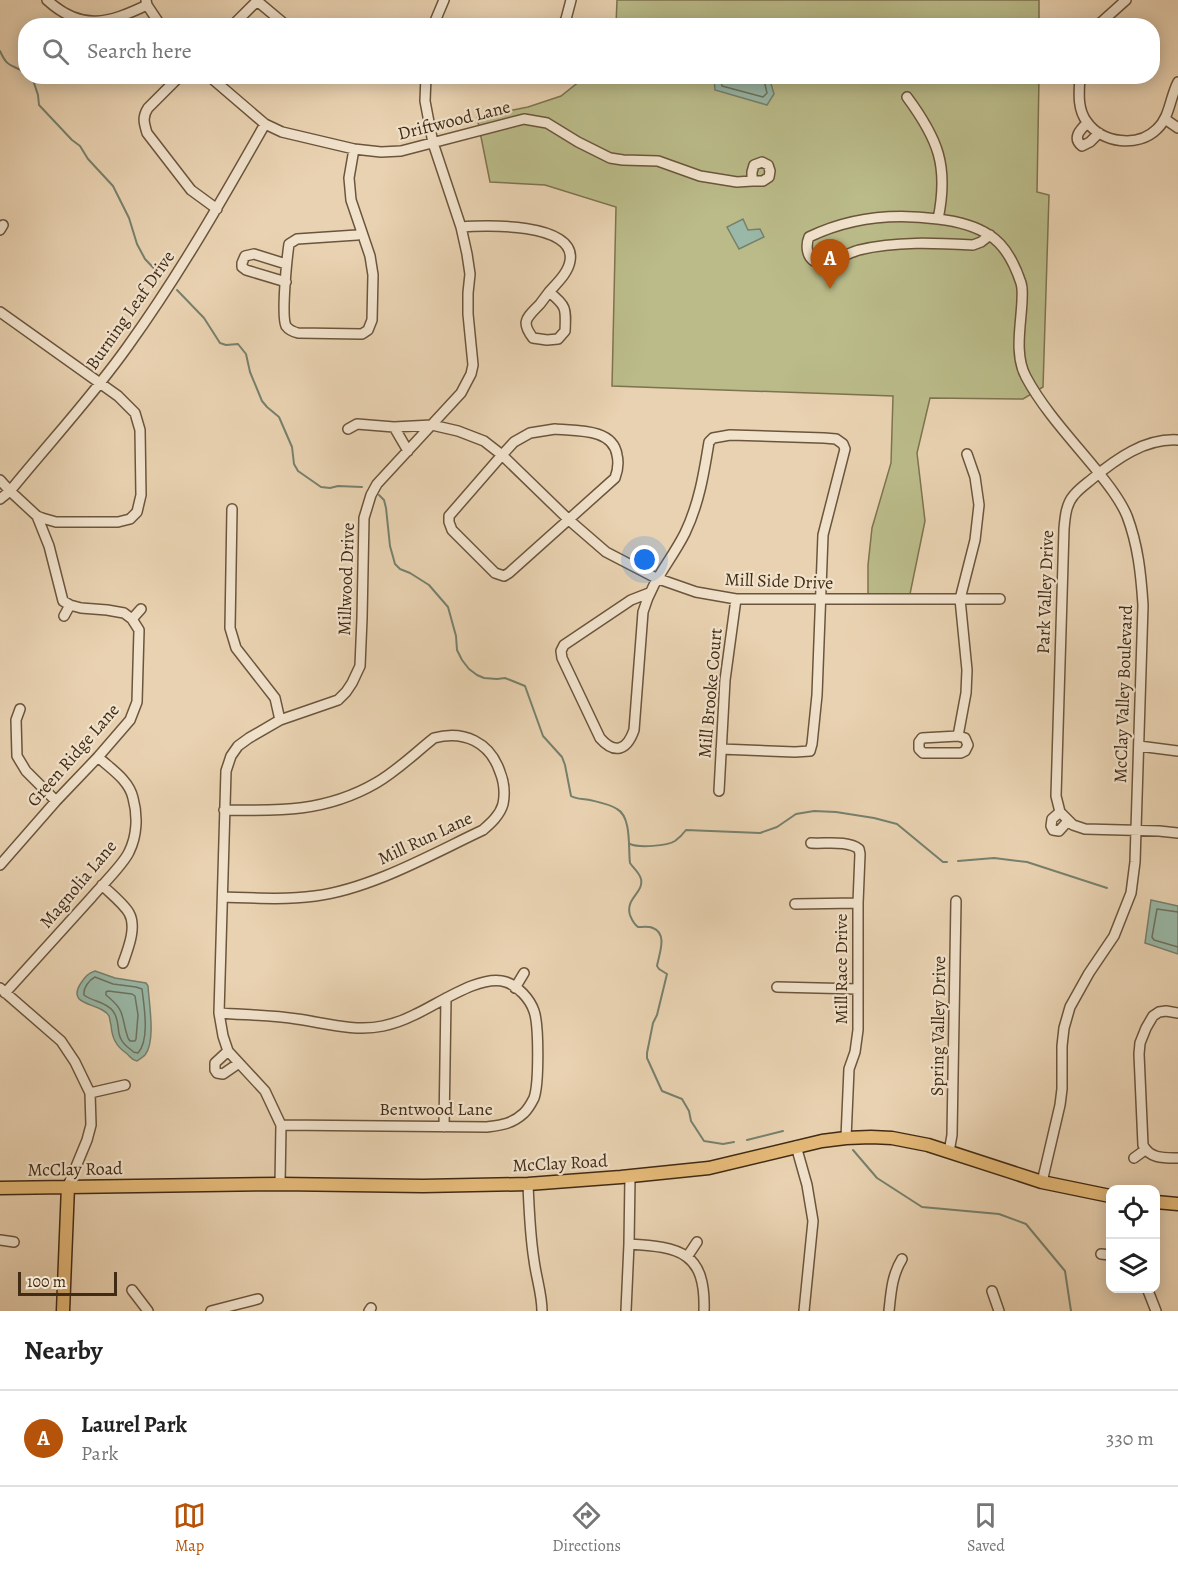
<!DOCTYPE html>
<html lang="en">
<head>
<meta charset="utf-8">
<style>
	body { margin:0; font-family:Alegreya,serif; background:#f2f2f2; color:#222 }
	.controls { position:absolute; right:18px; bottom:18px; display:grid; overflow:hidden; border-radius:12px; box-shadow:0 3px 15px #0003 }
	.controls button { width:54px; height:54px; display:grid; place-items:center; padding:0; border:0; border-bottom:2px solid #e0e0e0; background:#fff; color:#222; font:30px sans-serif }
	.scale { position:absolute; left:18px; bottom:15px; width:99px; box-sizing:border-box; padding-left:6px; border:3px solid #412b15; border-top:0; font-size:16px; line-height:21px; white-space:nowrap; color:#412b15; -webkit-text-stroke:4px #f1e2cc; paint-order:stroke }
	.you { position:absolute; left:645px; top:560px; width:21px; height:21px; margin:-15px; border:4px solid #fff; border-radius:50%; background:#1a73e8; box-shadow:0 0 0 9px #1a73e833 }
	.badge { display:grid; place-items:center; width:39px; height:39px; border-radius:50%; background:#b45309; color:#fff; font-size:20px; font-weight:700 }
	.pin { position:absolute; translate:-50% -50px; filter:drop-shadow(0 2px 3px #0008) }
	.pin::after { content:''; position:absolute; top:32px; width:21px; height:18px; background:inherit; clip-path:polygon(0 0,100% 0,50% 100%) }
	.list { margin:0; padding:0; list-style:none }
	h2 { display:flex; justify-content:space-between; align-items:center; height:78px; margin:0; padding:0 24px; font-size:26px }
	h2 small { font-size:20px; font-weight:400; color:#767676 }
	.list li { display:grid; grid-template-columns:39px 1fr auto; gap:18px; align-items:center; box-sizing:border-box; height:96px; padding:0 24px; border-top:2px solid #e0e0e0 }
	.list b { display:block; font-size:22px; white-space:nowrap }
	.list p { margin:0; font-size:20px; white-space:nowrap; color:#767676 }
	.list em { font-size:20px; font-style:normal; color:#767676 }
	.icon { flex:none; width:33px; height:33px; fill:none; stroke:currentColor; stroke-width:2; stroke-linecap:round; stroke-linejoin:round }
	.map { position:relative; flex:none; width:1178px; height:1311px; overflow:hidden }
	.search { position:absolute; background:#fff; box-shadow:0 3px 15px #0003; left:18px; right:18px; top:18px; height:66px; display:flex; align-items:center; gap:15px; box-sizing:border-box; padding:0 21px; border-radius:24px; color:#767676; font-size:22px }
	.sheet { height:174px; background:#fff }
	nav { display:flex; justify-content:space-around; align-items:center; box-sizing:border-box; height:84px; border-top:2px solid #e0e0e0; background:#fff; font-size:16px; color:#767676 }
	nav a { display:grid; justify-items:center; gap:3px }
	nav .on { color:#b45309 }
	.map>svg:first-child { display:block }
</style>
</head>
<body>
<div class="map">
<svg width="1178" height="1311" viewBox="0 0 1178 1311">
	<rect width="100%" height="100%" fill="#e9d2b1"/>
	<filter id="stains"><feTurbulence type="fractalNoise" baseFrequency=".00333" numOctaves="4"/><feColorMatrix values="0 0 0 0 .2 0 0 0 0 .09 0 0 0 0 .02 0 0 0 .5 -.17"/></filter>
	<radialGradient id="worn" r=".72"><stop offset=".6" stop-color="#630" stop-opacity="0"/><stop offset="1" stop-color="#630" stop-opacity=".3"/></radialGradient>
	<path fill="#babb89" stroke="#7e734f" stroke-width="1.5" d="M617,0h422v25h-423z
		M585,77h454l-2,115 12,3 -6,192 -20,12 -93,-1 -13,55 8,68 -15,73 -42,1v-30l4,-37 19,-65 2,-67 -281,-10 4,-179 -71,-22 -55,-3 -13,-65 51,-10 33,-11z"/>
	<path fill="#99b8a7" stroke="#76806d" stroke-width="1.5" d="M714,77h55l5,17 -7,11 -52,-15z
		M743,219l5,11 12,-1 4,8 -25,12 -12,-22z
		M1151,900l27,6v48l-33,-11z
		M95,971l20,7 31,5 2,3c1,17 8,56 -3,69 -2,2 -5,4 -8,6 -6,-1 -6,-4 -11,-8 -10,-7 -14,-15 -15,-28 -1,-3 -1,-6 -2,-9 -8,-14 -44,-9 -28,-33 4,-6 7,-10 14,-12z"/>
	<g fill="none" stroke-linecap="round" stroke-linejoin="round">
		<path stroke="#6d725e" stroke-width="1.5" d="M720,76l2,10 41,11 4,-4 -4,-17
			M1178,912l-21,-3 -5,28 2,3 24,7
			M95,977l18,7 23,3 6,2c2,17 8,51 -4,64 -8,-2 -1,1 -8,-4 -18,-13 -7,-24 -17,-38 -8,-10 -20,-9 -29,-16 -1,-7 5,-15 11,-18z
			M108,991l24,3 3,2 3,19 -2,24 -1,2h-5l-2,-3c-8,-23 -1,-26 -22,-43v-3z"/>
		<path stroke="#76806d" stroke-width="2" d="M0,51c8,18 12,13 26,22
			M29,76l5,7 4,12 1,10 33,35 8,6 8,13 25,27 16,32 8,26 8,15 17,18
			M177,290l27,28 16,25 6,2 12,-1 8,10 4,18 12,29 5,6 12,10 13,30 2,17 4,7 23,16 9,1 8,-2 24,1
			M379,495l5,5 2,8 4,38 5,18 5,5 10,4 19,12 19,22 8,29 1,14 5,10 7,9 8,6 7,3 13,1 8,-1 20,8 18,50 19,21 3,8 6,31c7,4 12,2 19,4 8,2 20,4 27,9 15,8 11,40 13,54 4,6 9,9 11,16 3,14 -16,19 -11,36 2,5 3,8 8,12 5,0 11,-1 15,1 15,6 6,26 4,38l2,3 8,5 -10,41 -4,8 -6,30v5l15,33 20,8 7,12 2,10 13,20 19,3 11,-2
			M630,844c9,4 37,2 45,-3 4,-3 8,-7 11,-11l74,3 17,-6 19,-13 18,-3 22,1 38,6 23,6 46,38h4
			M958,861l36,-3 33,4 80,26
			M747,1140l36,-9
			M853,1150l24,28 45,29 77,7 27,10 39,47 6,40"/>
		<g stroke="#6b553c" stroke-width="12">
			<path id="minor" d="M47,0c35,32 62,23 100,5
				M146,0l1,5 14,21
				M256,0l31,26
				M232,26l25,-25
				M433,26l11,-26
				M562,26l4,-7 5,-19
				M1097,26l29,-26
				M180,76l-32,32c-6,9 -4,15 -1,25l44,57 26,19
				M209,76l56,48 17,8 72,17 27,3 20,-1 123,-32 23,4 31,19 32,16 13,2 35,1 42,15 37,6 15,-1
				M1080,76c-1,16 -3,33 7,46 15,21 51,26 70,7 13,-12 13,-32 21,-47
				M907,97c31,42 42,69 31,122
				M1165,119l13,9
				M1087,123c-7,7 -15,15 -5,23l8,-4 9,-9
				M354,149l-5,29 2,22 19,56 3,19 -1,45 -4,10 -6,4 -64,-1c-4,-1 -9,-3 -12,-7 -5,-10 1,-68 3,-82l8,-5 60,-4 5,-2
				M762,162l6,3 2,6 -1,6 -6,4h-11v-9l2,-7z
				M461,227c22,-2 116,-5 109,34 -2,12 -13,22 -21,31
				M0,230l3,-5
				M990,235l-9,7 -8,3c-38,-2 -77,-4 -114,5 -11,3 -34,16 -45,11 -8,-5 -8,-17 -5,-24 41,-20 85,-24 129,-18 17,2 36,6 51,16 17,10 26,30 32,48 2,6 1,12 1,18 -1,24 -8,54 4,76 17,32 45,62 68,90 12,15 26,32 33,49 11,29 14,58 16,89l-8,257 -4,31 -17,43 -25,37 -19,34 -6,21 -2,18v43l-2,16 -18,77
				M286,282l-40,-12 -4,-3v-4l3,-7 9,-2 32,10
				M549,292c18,14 17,17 16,39l-7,8 -11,1 -14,-2c-13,-17 -6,-20 7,-34 3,-4 6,-8 9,-12z
				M0,312l118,84 17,17 5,17 1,65 -4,17 -7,7 -12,3h-62l-14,-4 -5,-2 -27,-25 -10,-11
				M394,427l14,24
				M348,429l9,-5 37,3 38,-2 26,6 26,10 18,14 67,65 37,32 50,26 40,14 40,7h264
				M555,429c21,2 58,-1 62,26 2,8 1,15 -2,23l-106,95 -5,3 -9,-3 -43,-43 -3,-8v-6l53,-61 12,-13 16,-9z
				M1178,440c-33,-2 -62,19 -86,39 -6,5 -13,10 -18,16 -8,9 -9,22 -10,34l-8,267 4,16 13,13 12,4 74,2 19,2
				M0,499l10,-8c39,-48 82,-94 118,-145 51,-71 94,-146 137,-222
				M232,509l-2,119 6,20 39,50 5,22
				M649,593l-18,7 -67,45 -3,6 1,7 38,80c15,17 27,12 34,-8l9,-118c9,-32 28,-51 42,-79 14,-29 19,-60 24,-91l4,-4 17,-3 94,3 12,1 7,5 2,5 -22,86 -6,160 -5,49 -2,7 -15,1 -74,-3
				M64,616l6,-11
				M132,619l9,-10
				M20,709l-4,11 1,36 9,15 30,30
				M958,736l8,-43 1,-23 -7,-71 15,-59 4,-35 -4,-28 -8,-23
				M958,736l7,2 3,7 -3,6 -4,2h-38l-4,-4v-7l3,-4z
				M1139,746l39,5
				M719,791l6,-111 11,-81
				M1060,812l-8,7 -1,7 2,4 6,1 9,-10
				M811,843c15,1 36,-3 48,6l1,5 -2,49v127l-3,22 -6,17 -3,69
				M0,865l56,-64 42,-44 32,-37 7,-18 2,-72 -7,-11 -8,-6 -17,-3 -26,-2 -11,-3 -7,-4 -14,-55 -12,-30
				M102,885c8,8 22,19 27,28 8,14 -1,36 -6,50
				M223,897c31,1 61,3 92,-1 56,-7 117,-42 168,-66 8,-7 17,-15 20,-26 2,-10 1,-22 -3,-32 -10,-30 -36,-42 -66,-34 -19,15 -37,33 -58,45 -50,29 -97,28 -152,27
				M795,904l63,-1
				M777,987l81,2
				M0,988l61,53 14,21 15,31 1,32 -4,15 -19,46
				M515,988l9,-15
				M5,993c29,-32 58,-64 86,-95 10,-12 32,-33 38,-46 8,-16 9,-36 4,-54 -4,-18 -22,-29 -35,-41
				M219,1013c26,2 53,2 78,6 28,4 58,13 86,7 10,-2 21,-6 31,-11 23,-10 67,-42 92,-33 12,4 24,17 28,29 5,14 5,73 0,87 -2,4 -6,11 -10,15 -12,11 -22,12 -37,14l-206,-2
				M1178,1013l-12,-2 -7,1 -6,4 -7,12 -6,15 -1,11 4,91c7,14 21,13 35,13
				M228,1051l-13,12v7l2,3 6,1 16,-11
				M90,1093l35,-8
				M444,1127l2,-129
				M796,1146l11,39 6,36 -9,90
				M949,1152l3,-17 4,-234
				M1134,1158l11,-8
				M280,1184l1,-59 -16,-34 -37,-40 -5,-15 -4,-23 7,-242 5,-15 7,-10 11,-8 31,-18 58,-20 8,-8 6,-9 8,-17 2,-48 2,-100 7,-23 6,-11 84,-91 10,-19 2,-9 -5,-51v-21l2,-19 -3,-20 -6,-27 -28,-84 -8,-42 1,-25
				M528,1184c1,25 2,51 6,76 2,17 8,34 8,51
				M0,1240l14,2
				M629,1244c51,3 77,8 75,67
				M1101,1254l9,1
				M687,1257l10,-15
				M1147,1288l9,23
				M132,1290l16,21
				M992,1291l7,20
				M211,1311l47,-12
				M369,1311l2,-3
				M626,1311l3,-67 1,-67
				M889,1311c2,-19 3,-36 13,-52"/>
		</g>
		<g stroke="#412b15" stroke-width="15">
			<path id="major" d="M0,1188l280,-4 143,2 105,-2 93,-7 88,-9 113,-27 24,-3 25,-1 21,1 36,7 114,37 68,14
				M1156,1202l22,2
				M63,1311l5,-125"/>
		</g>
		<use href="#minor" stroke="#f1e2cc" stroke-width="9"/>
		<use href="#major" stroke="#e4b978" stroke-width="12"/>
	</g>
	<g text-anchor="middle" stroke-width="4.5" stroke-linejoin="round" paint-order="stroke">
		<g font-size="18" fill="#412b15" stroke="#f1e2cc">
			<text transform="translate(454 120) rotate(-14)" y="6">Driftwood Lane</text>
			<text transform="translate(130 310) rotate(-55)" y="6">Burning Leaf Drive</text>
			<text transform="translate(346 579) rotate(-88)" y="6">Millwood Drive</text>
			<text transform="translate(779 581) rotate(2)" y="6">Mill Side Drive</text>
			<text transform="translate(1045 592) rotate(-88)" y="6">Park Valley Drive</text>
			<text transform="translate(710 693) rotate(-85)" y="6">Mill Brooke Court</text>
			<text transform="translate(1123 694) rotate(-88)" y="6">McClay Valley Boulevard</text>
			<text transform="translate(73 755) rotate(-49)" y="6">Green Ridge Lane</text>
			<text transform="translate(425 838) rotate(-25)" y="6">Mill Run Lane</text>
			<text transform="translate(78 884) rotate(-50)" y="6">Magnolia Lane</text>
			<text transform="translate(841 969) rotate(-90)" y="6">Mill Race Drive</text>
			<text transform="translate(938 1026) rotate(-89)" y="6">Spring Valley Drive</text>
			<text x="436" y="1115">Bentwood Lane</text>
			<text transform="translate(560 1163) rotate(-3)" y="6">McClay Road</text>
			<text transform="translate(75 1169) rotate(-1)" y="6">McClay Road</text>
		</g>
	</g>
	<rect width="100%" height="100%" filter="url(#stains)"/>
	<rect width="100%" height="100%" fill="url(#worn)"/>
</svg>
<div class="controls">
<button><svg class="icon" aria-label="locate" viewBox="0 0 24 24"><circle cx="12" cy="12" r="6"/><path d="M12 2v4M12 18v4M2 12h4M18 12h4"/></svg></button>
<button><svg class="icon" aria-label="layers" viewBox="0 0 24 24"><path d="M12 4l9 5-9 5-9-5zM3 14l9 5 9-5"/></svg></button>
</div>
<div class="scale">100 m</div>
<div class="you"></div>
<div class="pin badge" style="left:830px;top:289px">A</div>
<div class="search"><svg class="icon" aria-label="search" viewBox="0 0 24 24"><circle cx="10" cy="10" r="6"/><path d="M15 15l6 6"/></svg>Search here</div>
</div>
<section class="sheet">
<h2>Nearby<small></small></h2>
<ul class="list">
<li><span class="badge">A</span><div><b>Laurel Park</b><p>Park</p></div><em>330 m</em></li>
</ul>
</section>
<nav>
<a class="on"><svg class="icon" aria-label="map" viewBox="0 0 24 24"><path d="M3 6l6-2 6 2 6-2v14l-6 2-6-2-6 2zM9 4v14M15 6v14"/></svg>Map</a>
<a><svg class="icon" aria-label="directions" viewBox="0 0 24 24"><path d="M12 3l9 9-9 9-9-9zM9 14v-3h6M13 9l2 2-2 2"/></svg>Directions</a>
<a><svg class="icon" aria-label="saved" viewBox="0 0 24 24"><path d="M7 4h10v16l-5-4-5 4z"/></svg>Saved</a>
</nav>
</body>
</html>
